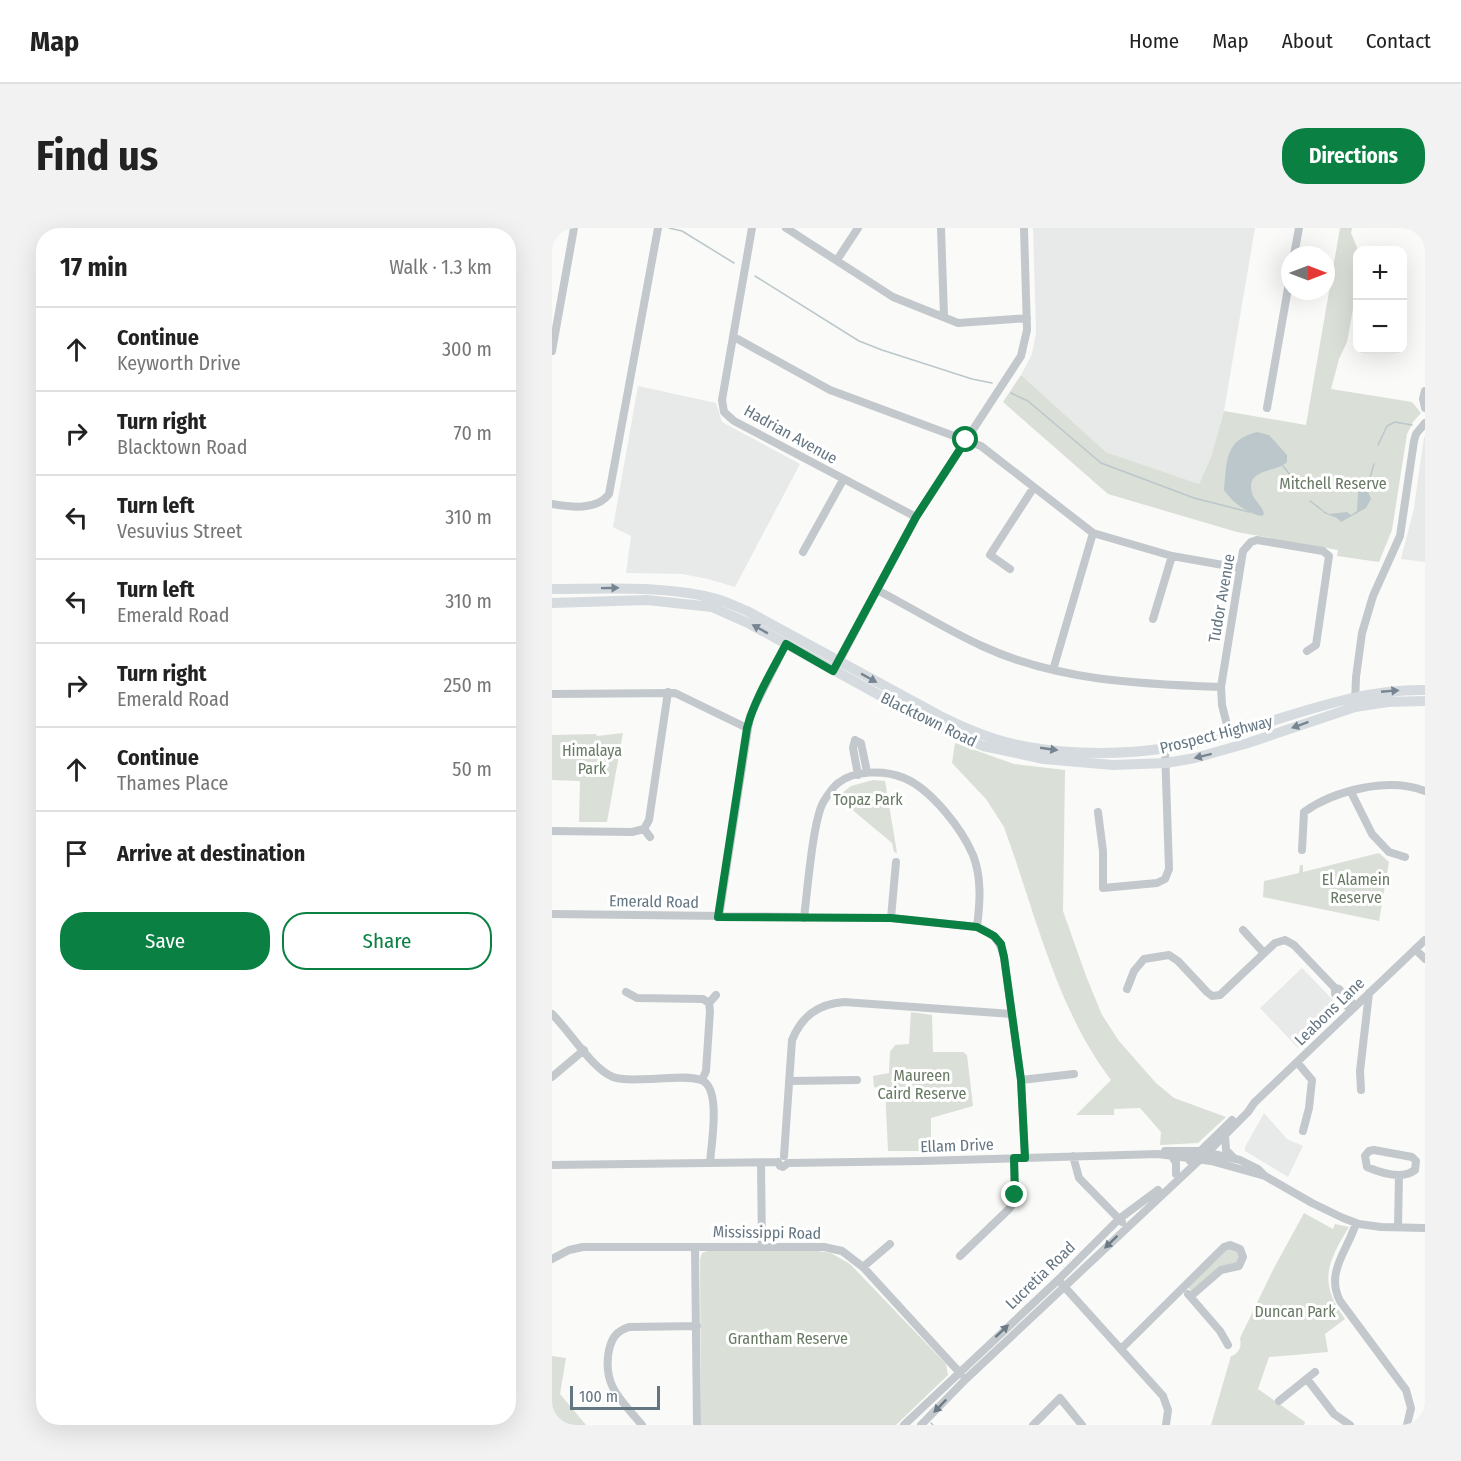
<!DOCTYPE html>
<html lang="en">
<head>
<meta charset="utf-8">
<style>
	body { margin:0; font-family:"Fira Sans Condensed",sans-serif; background:#f2f2f2; color:#222 }
	.controls { position:absolute; right:18px; top:18px; display:grid; overflow:hidden; border-radius:12px; box-shadow:0 6px 24px #0002 }
	.controls button { width:54px; height:54px; display:grid; place-items:center; padding:0; border:0; border-bottom:2px solid #e0e0e0; background:#fff; color:#222; font:30px sans-serif }
	.compass { position:absolute; left:729px; top:18px; width:54px; height:54px; border-radius:50%; background:#fff; box-shadow:0 6px 24px #0002; rotate:90deg }
	.scale { position:absolute; left:18px; bottom:15px; width:90px; box-sizing:border-box; padding-left:6px; border:3px solid #657683; border-top:0; font-size:16px; line-height:21px; white-space:nowrap; color:#657683; -webkit-text-stroke:4px #fff; paint-order:stroke }
	.stop { position:absolute; width:18px; height:18px; margin:-14px; border:4px solid #0b8043; border-radius:50%; background:#fff }
	.stop.end { background:#0b8043; border-color:#fff; box-shadow:0 2px 6px #0008 }
	.list { margin:0; padding:0; list-style:none }
	h2 { display:flex; justify-content:space-between; align-items:center; height:78px; margin:0; padding:0 24px; font-size:26px }
	h2 small { font-size:20px; font-weight:400; color:#767676 }
	.list li { display:grid; grid-template-columns:39px 1fr auto; gap:18px; align-items:center; box-sizing:border-box; height:84px; padding:0 24px; border-top:2px solid #e0e0e0 }
	.list b { display:block; font-size:22px; white-space:nowrap }
	.list p { margin:0; font-size:20px; white-space:nowrap; color:#767676 }
	.list em { font-size:20px; font-style:normal; color:#767676 }
	.actions { display:flex; gap:12px; padding:18px 24px }
	.actions a { flex:1; padding:14px 0; border:2px solid #0b8043; border-radius:24px; text-align:center; font-size:21px; color:#0b8043 }
	.actions .main { background:#0b8043; color:#fff }
	.icon { flex:none; width:33px; height:33px; fill:none; stroke:currentColor; stroke-width:2; stroke-linecap:round; stroke-linejoin:round }
	.map { position:relative; flex:none; width:873px; height:1197px; overflow:hidden; border-radius:24px }
	header { display:flex; align-items:center; gap:36px; box-sizing:border-box; height:84px; padding:0 30px; background:#fff; border-bottom:2px solid #e0e0e0 }
	header strong { font-size:28px }
	nav { display:flex; gap:33px; margin-inline-start:auto; font-size:21px }
	.intro { display:flex; align-items:center; justify-content:space-between; box-sizing:border-box; height:144px; padding:0 36px }
	h1 { margin:0; font-size:42px }
	.button { padding:15px 27px; border-radius:24px; background:#0b8043; color:#fff; font-size:21px; font-weight:700 }
	main { display:flex; gap:36px; padding:0 36px }
	aside { flex:1; background:#fff; border-radius:24px; box-shadow:0 6px 24px #0002 }
	.map>svg:first-child { display:block }
</style>
</head>
<body>
<header>
<strong>Map</strong>
<nav><a>Home</a><a>Map</a><a>About</a><a>Contact</a></nav>
</header>
<div class="intro"><h1>Find us</h1><a class="button">Directions</a></div>
<main>
<aside>
<h2>17 min<small>Walk · 1.3 km</small></h2>
<ul class="list">
<li><svg class="icon" aria-label="ahead" viewBox="0 0 24 24"><path d="M12 20V5M6 11l6-6 6 6"/></svg><div><b>Continue</b><p>Keyworth Drive</p></div><em>300 m</em></li>
<li><svg class="icon" aria-label="right" viewBox="0 0 24 24"><path d="M7 20v-9h11M14 6l5 5-5 5"/></svg><div><b>Turn right</b><p>Blacktown Road</p></div><em>70 m</em></li>
<li><svg class="icon" aria-label="left" viewBox="0 0 24 24"><path d="M17 20v-9H6M10 6l-5 5 5 5"/></svg><div><b>Turn left</b><p>Vesuvius Street</p></div><em>310 m</em></li>
<li><svg class="icon" aria-label="left" viewBox="0 0 24 24"><path d="M17 20v-9H6M10 6l-5 5 5 5"/></svg><div><b>Turn left</b><p>Emerald Road</p></div><em>310 m</em></li>
<li><svg class="icon" aria-label="right" viewBox="0 0 24 24"><path d="M7 20v-9h11M14 6l5 5-5 5"/></svg><div><b>Turn right</b><p>Emerald Road</p></div><em>250 m</em></li>
<li><svg class="icon" aria-label="ahead" viewBox="0 0 24 24"><path d="M12 20V5M6 11l6-6 6 6"/></svg><div><b>Continue</b><p>Thames Place</p></div><em>50 m</em></li>
<li><svg class="icon" aria-label="arrive" viewBox="0 0 24 24"><path d="M6 21V4h12l-3 4 3 4H6"/></svg><div><b>Arrive at destination</b></div></li>
</ul>
<div class="actions"><a class="main">Save</a><a>Share</a></div>
</aside>
<div class="map">
<svg width="873" height="1197" viewBox="0 0 873 1197">
	<rect width="100%" height="100%" fill="#fafaf8"/>
	<path fill="#e8e9e9" d="M481,0h222l-31,183 -13,46 -12,27 -93,-32 -85,-77 11,-21 4,-21z
		M86,158l78,17 6,19 78,42 -65,123 -27,-8 -26,-5 -56,-1 5,-37 -18,-9z
		M872,209h1v125l-24,-3 13,-51z
		M750,740l35,36v6l-39,38 -38,-40z
		M712,885l23,26 16,7 -15,31 -43,-26v-4z"/>
	<path fill="#dadfd7" d="M788,0h12l-1,5 7,17 -1,37 -10,55 -8,17 -8,30 81,13 9,11 -8,9 -6,12 -15,96 -13,32 -42,-6 1,-6 -101,-18 -129,-38 -105,-92 18,-27 85,77 93,32 12,-27 13,-46 82,14z
		M71,505l-16,89h-28l1,-41 -28,-1v-45l44,-1 1,2z
		M403,515l59,21 51,6 -2,141 23,65 16,39 17,26 37,42 18,15 52,19 -28,26 -38,2 1,-13 -21,-24 -26,1v6h-38l35,-35c-55,-72 -76,-168 -107,-253l-18,-28 -34,-36z
		M321,552l12,1 12,72 -3,-1 -2,-9 -55,-46 14,-11z
		M827,625l10,9 -10,59 -116,-24 1,-16 35,-8 1,-8h3v7z
		M359,784l21,3 1,37h30l4,3 6,51 -42,12v33h-43l-3,-62 -11,-2 -1,-11 16,-3 1,-21 5,-7 14,-1z
		M752,985l29,16 2,-5 14,3c-22,36 -31,55 -4,92l-20,15 3,18 -59,5 -11,32 47,33 -1,3h-93l20,-69c8,-2 11,-10 9,-18l34,-70z
		M680,1019l7,7 -1,9 -46,28 -2,-1 -2,-3 38,-39z
		M254,1021l25,4 19,11 96,100 2,11 -52,50h-195l-1,-166 2,-6 5,-2z
		M0,1128l14,2 -6,36 26,31h-34z"/>
	<path fill="#bbc7cb" d="M705,204l12,3 18,20v7c-11,11 -42,6 -35,31 3,9 10,12 12,21l-2,2c-14,-2 -30,-14 -38,-26 3,-28 0,-50 33,-58z
		M815,253h2l-2,8 4,10 -5,9 -25,14 -4,-4 -13,-5 -2,-3 7,4 18,-2 4,3 6,-4 1,-18z"/>
	<g fill="none" stroke-linecap="round" stroke-linejoin="round">
		<path stroke="#bbc7cb" stroke-width="1.5" d="M117,0l13,3 52,32
			M203,48l104,65 23,9 90,29 20,4
			M459,165l17,8 73,62 93,35 55,14
			M826,217l9,-19 8,-4 17,3
			M731,238l17,21
			M817,253l5,-17
			M758,273l12,9
			M379,1195l2,2"/>
		<path stroke="#c3c8cc" stroke-width="8" d="M200,0l-30,172 2,12 10,9 182,96
			M234,0l107,69 65,26 69,-5
			M389,0l3,88
			M742,27l5,-27
			M285,32l21,-32
			M182,109l96,53 151,56 112,87 79,23 68,12
			M0,123l22,-123
			M873,163l-2,8 2,9
			M715,180l23,-131
			M0,276c18,3 45,7 57,-10l49,-266
			M251,324l40,-72
			M458,341l-20,-14 44,-68
			M325,362c35,18 70,40 105,56 75,35 158,38 239,41
			M601,391l19,-63
			M285,437l79,-148 105,-161 6,-26 -3,-102
			M501,442l40,-137
			M0,466l123,-1 72,35
			M803,476l1,-27 6,-44 11,-37 27,-60 14,-95 2,-7 9,-11
			M677,505l-7,-28 -1,-18 22,-136 8,-9 6,-2 66,11 6,5 -13,89 -9,6
			M306,547l-5,-27 2,-8 6,3 6,29
			M799,564l21,42 17,18 16,5
			M546,584l5,39v37l54,-5 8,-4 4,-10 -4,-120
			M92,601l5,-9 19,-128
			M0,603l80,1 12,-3 6,8
			M750,622l2,-38c31,-22 85,-35 121,-21
			M0,686l339,4 86,9c16,6 23,13 27,30l17,123 4,78
			M167,689l31,-201 36,-72
			M252,690c3,-23 9,-101 20,-117 3,-5 9,-14 14,-18 16,-13 47,-13 66,-5 27,11 58,51 69,77 9,23 7,48 4,72
			M339,690l5,-56
			M691,702l21,23
			M863,721l10,10
			M783,760v6l16,16
			M575,761l7,-18 10,-12 25,-4 9,6 29,31 5,4 8,-1 55,-52 10,-3 9,5 41,43 4,1 16,17
			M74,764l11,6 66,1 6,4
			M0,786c17,16 40,55 61,63 11,4 25,2 37,2 15,0 36,-4 51,1 21,7 10,65 9,83
			M745,834l15,18 -3,28 -6,23
			M0,849l32,-27
			M150,852l4,-9 4,-60 -1,-8 7,-8
			M469,852l53,-6
			M237,853l68,-1
			M809,862l-1,-19 9,-78
			M673,907l1,15 8,8
			M822,922l38,7 4,4 -1,9c-13,10 -34,3 -48,-3l-2,-11 4,-5z
			M613,923h35l40,9 18,9 7,7 47,27 31,15 16,6 22,3 44,1
			M232,928l8,-116c10,-24 26,-36 52,-38l168,12
			M521,928l6,22 43,44
			M620,928l4,7v11
			M638,933l42,-41
			M226,934l2,4 3,1 5,-4 134,-2 236,-7 53,7 54,15
			M209,935l1,84
			M0,937l226,-3
			M804,995c-8,27 -31,49 -16,78l66,89 5,18 -4,17
			M846,999l1,-52
			M143,1019l2,178
			M408,1028l49,-47 5,-7 1,-7 -1,-36
			M0,1031l17,-9 14,-3h241l18,4 21,16 98,107
			M311,1039l27,-23
			M509,1055l102,113 5,14 -2,15
			M636,1066l32,37 8,14
			M570,1120l102,-101 6,-2 10,4 3,8 -4,9 -18,4 -30,26
			M755,1151l27,35 16,11
			M727,1173l36,-29
			M90,1197c-21,-25 -40,-40 -33,-75 3,-13 8,-19 20,-23l68,-1
			M352,1197l154,-145 61,-61 39,-29
			M369,1197l45,-46 242,-227 40,-40 6,-9 171,-163
			M481,1197l27,-27 22,27"/>
		<path stroke="#d6dbdf" stroke-width="10" d="M0,361c55,0 111,-4 165,10 10,3 20,8 30,12l193,105c18,9 36,17 55,23 51,16 120,17 172,9 33,-4 66,-16 98,-25 53,-16 103,-34 160,-33
			M0,375l95,-3 65,7 38,17 180,99 53,23 61,13 69,6 53,-2 29,-5 53,-15 107,-36 33,-5 37,-1"/>
	</g>
	<defs><path id="oneway-solid" d="M-6-.8H1V-3.2L6.5 0L1 3.2V.8H-6Z" transform="scale(1.5)"/></defs>
	<g fill="#768591">
		<use href="#oneway-solid" transform="translate(58 360) rotate(-1)"/>
		<use href="#oneway-solid" transform="translate(208 401) rotate(-151)"/>
		<use href="#oneway-solid" transform="translate(317 450) rotate(29)"/>
		<use href="#oneway-solid" transform="translate(838 463) rotate(-5)"/>
		<use href="#oneway-solid" transform="translate(748 497) rotate(160)"/>
		<use href="#oneway-solid" transform="translate(497 521) rotate(8)"/>
		<use href="#oneway-solid" transform="translate(651 528) rotate(166)"/>
	</g>
	<g fill="#6a7a87">
		<use href="#oneway-solid" transform="translate(559 1014) rotate(136)"/>
		<use href="#oneway-solid" transform="translate(450 1103) rotate(-43)"/>
		<use href="#oneway-solid" transform="translate(388 1178) rotate(134)"/>
	</g>
	<g fill="none" stroke-linecap="round" stroke-linejoin="round">
		<path stroke="#0b8043" stroke-width="8" d="M414,212l-50,77 -83,154 -47,-27c-14,27 -31,54 -39,84l-29,189 173,1 86,9 17,9 7,8 3,13 17,123 4,78h-11l1,37"/>
	</g>
	<g text-anchor="middle" stroke-width="6" stroke-linejoin="round" paint-order="stroke">
		<g font-size="16" fill="#657683" stroke="#fff">
			<text transform="translate(239 206) rotate(29)" y="6">Hadrian Avenue</text>
			<text transform="translate(669 370) rotate(-80)" y="6">Tudor Avenue</text>
			<text transform="translate(377 491) rotate(26)" y="6">Blacktown Road</text>
			<text transform="translate(664 506) rotate(-14)" y="6">Prospect Highway</text>
			<text transform="translate(102 673) rotate(1)" y="6">Emerald Road</text>
			<text transform="translate(777 783) rotate(-44)" y="6">Leabons Lane</text>
			<text transform="translate(405 917) rotate(-2)" y="6">Ellam Drive</text>
			<text transform="translate(215 1004) rotate(1)" y="6">Mississippi Road</text>
			<text transform="translate(488 1047) rotate(-44)" y="6">Lucretia Road</text>
		</g>
		<g font-size="16" fill="#687a64" stroke="#fff">
			<text x="781" y="261">Mitchell Reserve</text>
			<text x="40" y="528">Himalaya<tspan x="40" dy="18">Park</tspan></text>
			<text x="316" y="577">Topaz Park</text>
			<text x="804" y="657">El Alamein<tspan x="804" dy="18">Reserve</tspan></text>
			<text x="370" y="853">Maureen<tspan x="370" dy="18">Caird Reserve</tspan></text>
			<text x="743" y="1089">Duncan Park</text>
			<text x="236" y="1116">Grantham Reserve</text>
		</g>
	</g>
</svg>
<div class="controls">
<button>+</button>
<button>−</button>
</div>
<svg class="compass" viewBox="-18 -18 36 36"><path d="M0-13l5 13h-10z" fill="#e53935"/><path d="M0 13l5-13h-10z" fill="#767676"/></svg>
<div class="scale">100 m</div>
<div class="stop" style="left:414px;top:212px"></div>
<div class="stop end" style="left:463px;top:967px"></div>
</div>
</main>
</body>
</html>
